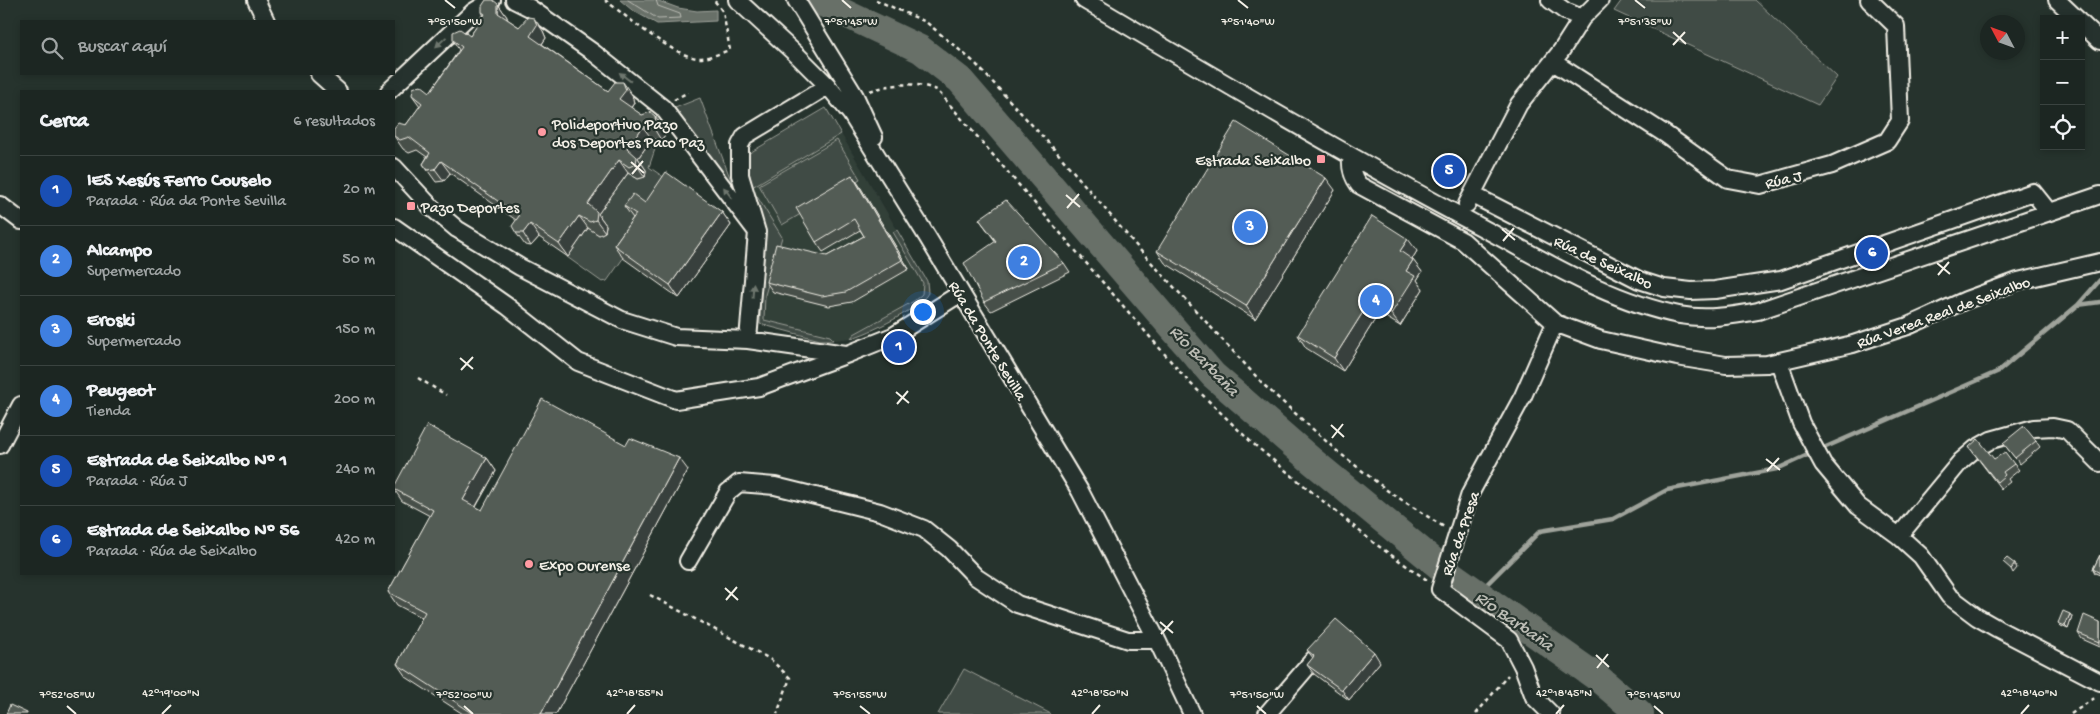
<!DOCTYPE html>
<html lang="es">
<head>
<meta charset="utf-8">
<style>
	body { margin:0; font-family:"Gochi Hand",sans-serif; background:#29322f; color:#f1f3f6 }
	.controls { position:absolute; right:15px; top:15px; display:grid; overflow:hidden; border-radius:0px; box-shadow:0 2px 8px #0003 }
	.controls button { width:45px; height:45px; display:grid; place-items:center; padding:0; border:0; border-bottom:1px solid #3a4340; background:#1c2622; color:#f1f3f6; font:25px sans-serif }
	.compass { position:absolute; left:1980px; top:15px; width:45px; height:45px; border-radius:50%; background:#1c2622; box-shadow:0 2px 8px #0003; rotate:311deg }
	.you { position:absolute; left:922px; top:311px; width:18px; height:18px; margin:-12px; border:4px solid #fff; border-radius:50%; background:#1a73e8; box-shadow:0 0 0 8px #1a73e833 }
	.badge { display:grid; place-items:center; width:32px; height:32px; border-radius:50%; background:#ea580c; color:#fff; font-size:16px; font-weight:700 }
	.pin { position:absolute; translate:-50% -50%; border:2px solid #fff; box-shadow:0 1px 5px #0006 }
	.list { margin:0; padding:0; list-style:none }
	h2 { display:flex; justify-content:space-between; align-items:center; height:65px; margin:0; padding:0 20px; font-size:21px }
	h2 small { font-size:16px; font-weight:400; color:#a0a5a5 }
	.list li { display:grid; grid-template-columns:32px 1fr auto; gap:15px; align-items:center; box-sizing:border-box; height:70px; padding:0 20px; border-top:1px solid #3a4340 }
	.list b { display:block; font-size:19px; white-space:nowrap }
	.list p { margin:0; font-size:16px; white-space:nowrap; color:#a0a5a5 }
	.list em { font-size:16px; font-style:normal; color:#a0a5a5 }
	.icon { flex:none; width:28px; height:28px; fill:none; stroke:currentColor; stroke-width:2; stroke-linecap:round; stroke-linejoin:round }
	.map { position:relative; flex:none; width:2100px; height:714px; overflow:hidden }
	.search { position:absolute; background:#1c2622; box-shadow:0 2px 8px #0003; left:20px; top:20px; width:375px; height:55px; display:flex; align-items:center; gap:12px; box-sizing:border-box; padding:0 18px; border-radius:0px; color:#a0a5a5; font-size:19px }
	.panel { position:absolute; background:#1c2622; box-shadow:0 2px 8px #0003; left:20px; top:90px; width:375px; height:485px; border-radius:0px }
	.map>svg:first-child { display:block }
</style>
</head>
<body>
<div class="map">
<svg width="2100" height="714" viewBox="0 0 2100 714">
	<rect width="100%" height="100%" fill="#26332d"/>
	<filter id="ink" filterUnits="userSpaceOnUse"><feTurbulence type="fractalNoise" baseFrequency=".02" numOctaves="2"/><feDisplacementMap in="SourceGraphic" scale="10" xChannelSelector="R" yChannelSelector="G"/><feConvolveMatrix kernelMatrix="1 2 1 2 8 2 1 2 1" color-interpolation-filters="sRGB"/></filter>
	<g filter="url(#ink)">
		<path fill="#333f39" d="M826,108l101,173 2,8 -3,7 -5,6 -51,30 -19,6 -17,2h-14l-60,-16 2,-91 -16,-78z"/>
		<path fill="#414b45" stroke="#9a9e96" d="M1622,0h133l82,77 -19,28 -204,-94z
			M700,98l38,101 -63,-91z
			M826,108l15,26 -89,53 -6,-32z
			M652,139l3,2v8l-6,18 26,18 -68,96 -5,1 -35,-25 21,-29 11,7 6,-3 1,-7 -10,-9 32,-43 10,6 7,-2 1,-7 -10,-9z
			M837,140l23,39 -78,46 -23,-40z
			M753,190l29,47 -17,58 -1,25 66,16 4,4h-14l-60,-16 2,-91z
			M897,230l30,51 1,12c-7,15 -60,41 -77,45l3,-4 60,-33 8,-7 1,-11 -30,-51z
			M964,669l87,45h-113z"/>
		<path fill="#676f68" stroke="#9fa39b" d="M620,0h36l22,8 19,3 19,-1v11l-59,3 -25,-14z"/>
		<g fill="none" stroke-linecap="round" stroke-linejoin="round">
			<path stroke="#bcbdb5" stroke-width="1" d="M628,0l30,19 23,-1 -1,-4 -22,-8 -2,-6"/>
			<path stroke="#9fa39b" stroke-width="4.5" d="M2078,305l22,-3
				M1819,450l180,-79 79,-66 22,-25
				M1478,593l62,-62 73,-12 54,-29 110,-21 35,-16"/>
			<path stroke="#676f68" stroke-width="28" d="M821,2l99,47 40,31 253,295 99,86 131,108 155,109 42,36"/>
			<g stroke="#f4f1e8" stroke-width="20">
				<path id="minor" d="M256,0l10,21
					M514,0l16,8 64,45 69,55 94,124
					M737,0l61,56 30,30 23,28 77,124 152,253 77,149 35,74
					M796,0l59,96 19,41
					M1084,0c130,77 261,155 395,226 63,33 129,75 200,89 26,5 53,1 79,-4l342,-116
					M1550,0l15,11 17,7
					M2057,0l20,19
					M2081,23l19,18
					M1553,62l112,72 63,45 32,6 72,-20 55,-24 13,-20 -4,-95 -27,-26
					M319,74l19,17
					M389,91l84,-79 19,-12
					M1351,156c-1,12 1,20 8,29l104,56 92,82 46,17 76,17 49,8 41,-1 86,-20 55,-18 58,-26 52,-19 82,-19
					M394,167l38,41 25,21 63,38 102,53 54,17 72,3 98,14
					M1473,195l166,85 25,8 27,3 24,-1 66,-10 252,-88 16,20
					M1467,204l52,-100 42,-53 21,-33 18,-18
					M0,205l21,16
					M394,227l113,79 71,56 98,38 83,-13 89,-33 45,-18 68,-43
					M748,340l9,-108 -17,-57v-30l5,-9 83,-50
					M1779,362l22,61 22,41 35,42 41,30 22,20 28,40 28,21 21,12 102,53
					M0,445l21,-40
					M1899,536l62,-75 14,-12 16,-9 43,-12 19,-1 14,3 33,33
					M688,561l40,-69 11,-9 36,3 105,26 44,17 25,20 27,28 41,27 111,36h29
					M1267,714l47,-55
					M1551,714l-17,-17 -11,-30 -14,-27 -69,-51 30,-95 53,-98 32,-73"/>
			</g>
			<path stroke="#f4f1e8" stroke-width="2.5" stroke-dasharray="4 4" stroke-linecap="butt" d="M605,0c20,15 71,59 95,58 10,0 20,-5 30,-8l-7,-38 -9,-12
				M876,0l50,22 49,41 80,87 84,99 126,137 72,65 51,40 56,36
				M870,91c22,-7 45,-10 67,-1l250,290 64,62 123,101 53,37
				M674,100l14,-8
				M418,378l28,17
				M650,595l120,64 20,19 -13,36
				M1476,714l32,-39
				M2071,714l25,-17"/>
			<use href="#minor" stroke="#26332d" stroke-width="16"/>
		</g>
		<path fill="#474f49" stroke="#f4f1e8" d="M498,4l9,13v2l12,8 24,4 3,7 -4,6 66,47 24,4 2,8 -3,5 11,7 22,13 1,7 -4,5 -9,-1 -14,19 8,12 -1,7 -7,2 -10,-6 -30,41 8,11 -1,7 -6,3 -11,-7 -20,29 -29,-20 -8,9 -6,-1 -9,-12v-13l-66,-47 -6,8 -8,1 -13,-18 4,-7 -10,-7 -8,3 -6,-4 -9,-13 12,-11 14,-19 -8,-11 18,-3 29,-42 -6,-10 17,-4 14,-20 -2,-4z
			M852,175l7,10 50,84 -57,33 -23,4 -56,-14 -7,-10 61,-26 37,-20 -4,-6 -37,22 -7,-10z
			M1335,190l-80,129 -90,-56 -8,-12z
			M645,203l77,9 9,13 -52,73 -56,-40 -9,-13 19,-27 -9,-12z
			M979,219l85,44 6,9 -79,39 -7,-9 12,-60z
			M1417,251l-5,8 10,13 -5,8 6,9 -23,37 -21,-13 -36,58 -37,-23 -8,-13z
			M2036,441l4,6 -20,17 -17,-21z
			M626,445l62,25 -132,244h-93l-57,-37 -9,-13 25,-46 -25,-13 -9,-13 42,-76 -28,-15 -8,-12v-2l93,-29 9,13 -20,36 6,3z
			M1969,447l25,12 20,5 5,6 -11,9 2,3 -9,7z
			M2100,555v20l-5,-2 -2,-4z
			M2070,614l2,3 -4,12 -7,-3 -3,-3z
			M2100,622v25l-18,-8 -4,-6z
			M1307,650l73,12 -31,38 -35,-26 -7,-9 6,-7z"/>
		<path fill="#39403c" stroke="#f4f1e8" d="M498,4l9,13v8l-9,-12z
			M534,18l9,13 3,7 -7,10 -9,-12z
			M623,82l9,13 2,8 -6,9 -9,-13z
			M655,116l9,12 1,7 -4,5 -8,-13z
			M643,127l9,12 -14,19 8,12 -1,7 -9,-13 -9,-16z
			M619,160l9,13 -30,41 8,11 -1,7 -9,-12 -8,-16z
			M441,161l9,12 -6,8 -9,-12z
			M852,175l7,10 50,84 -7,-9z
			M1326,178l9,12 -80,129 -9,-13z
			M722,212l9,13 -52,73 -9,-13z
			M579,216l9,12 -20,29 -9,-13z
			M530,224l9,13 -8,9 -8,-13z
			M1408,239l9,12 -8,13 -9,-13z
			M1413,260l9,12 -5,8 6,9 -23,37 -9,-12 15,-43z
			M1370,301l9,12 -36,58 -9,-13z
			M487,458l9,13 -24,42 -9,-13z
			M679,458l9,12 -132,244h-15z
			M2015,564l2,4 -4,5 -2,-4z
			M2070,614l2,3 -4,12 -3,-3z
			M1374,652l6,10 -31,38 -7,-10z"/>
		<path fill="#525c55" stroke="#f4f1e8" d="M486,0h7l5,4v9l21,14 9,-10 6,1 3,7 -7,11 78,55 7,-9h8l3,8 -7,9 23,16 8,-3 5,4 1,6 -3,5h-10l-16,21 10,9 -1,7 -7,3 -10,-7 -31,44 9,8 -1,8 -6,2 -11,-6 -20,28 -29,-20 -7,9h-7l-4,-7 7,-10 -78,-55 -6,8 -7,1 -5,-6 7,-11 -21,-16 -9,3 -6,-4v-8l4,-5 8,2 16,-22 -10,-8 1,-7 8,-3 9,7 32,-45 -9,-7v-8l7,-3 10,7 15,-22 -3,-2v-6z
			M1236,122l90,56 -80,128 -89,-55z
			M666,172l56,40 -52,73 -56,-40 22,-31 -12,-8 9,-12 12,9z
			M852,175l50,85 -56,32 -24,4 -56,-14 10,-38 51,12 37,-20 -10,-17 -38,23 -20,-34z
			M1006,200l58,63 -80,39 -20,-39 32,-22 -17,-22z
			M1372,216l36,23 -8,12 13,9 -7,11 9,5 -24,38 -21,-13 -36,57 -36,-23z
			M542,399l84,46 4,-7 49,20 -138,256h-67l-77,-50 28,-52 -37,-20 45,-82 -39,-21v-2l33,-62 60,33 -24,42 19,10z
			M2024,426l12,15 -21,17 -12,-15z
			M1978,439l16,20 11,-7 9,12 -11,8 2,3 -8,7 -28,-35z
			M2100,555v18l-7,-4z
			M2007,558l8,6 -4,5 -8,-7z
			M2063,611l7,3 -5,12 -7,-3z
			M2084,615l16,7v20l-22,-9z
			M1336,619l38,33 -32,38 -35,-25 7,-9 -7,-6z
			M10,705l17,8v1h-21z"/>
		<defs><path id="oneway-solid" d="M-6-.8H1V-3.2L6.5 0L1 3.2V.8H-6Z" transform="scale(1.25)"/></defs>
		<g fill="#6e766e">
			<use href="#oneway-solid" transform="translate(441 42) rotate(137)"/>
			<use href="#oneway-solid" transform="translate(625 77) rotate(-142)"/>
			<use href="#oneway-solid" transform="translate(728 193) rotate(-127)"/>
			<use href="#oneway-solid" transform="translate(753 291) rotate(-86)"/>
		</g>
	</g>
	<path fill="none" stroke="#f4f1e8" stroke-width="2" d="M445,0l10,8M842,0l9,8M1238,0l10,8M1635,0l10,8M1673,32l13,12M1673,45l12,-13M631,162l13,11M632,174l11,-13M1066,195l14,12M1067,208l12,-14M1502,229l13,11M1503,241l11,-13M1937,263l13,11M1938,275l11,-13M460,358l13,11M461,370l12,-13M896,392l13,11M897,404l11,-13M1331,425l13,12M1332,438l11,-14M1766,459l14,11M1767,471l12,-13M725,588l13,12M726,600l11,-13M1160,622l13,11M1161,634l12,-13M1596,655l13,12M1597,668l11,-14M67,706l9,8M464,706l9,8M860,706l10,8M1257,706l9,8M1654,706l9,8M162,714l9,-9M627,714l8,-9M1092,714l8,-9M1556,714l8,-9M2021,714l8,-9"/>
	<g fill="#ff9aa2" stroke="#26332d" stroke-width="2">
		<circle cx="542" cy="132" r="5"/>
		<rect x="1316" y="154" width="10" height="10" rx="2.5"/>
		<rect x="406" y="201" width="10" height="10" rx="2.5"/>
		<circle cx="529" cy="564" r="5"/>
	</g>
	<g text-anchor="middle" stroke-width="4.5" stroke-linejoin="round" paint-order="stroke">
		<g font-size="16" fill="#f4f1e8" stroke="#26332d" text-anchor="start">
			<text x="552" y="129">Polideportivo Pazo<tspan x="552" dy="18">dos Deportes Paco Paz</tspan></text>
			<text x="1311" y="165" text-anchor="end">Estrada Seixalbo</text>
			<text x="421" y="212">Pazo Deportes</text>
			<text x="539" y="570">Expo Ourense</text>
		</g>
		<g font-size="16" fill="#f4f1e8" stroke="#26332d">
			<text transform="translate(1783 178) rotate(-14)" y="6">Rúa J</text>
			<text transform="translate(1604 261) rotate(25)" y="6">Rúa de Seixalbo</text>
			<text transform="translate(1943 311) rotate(-20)" y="6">Rúa Verea Real de Seixalbo</text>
			<text transform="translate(989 340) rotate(59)" y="6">Rúa da Ponte Sevilla</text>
			<text transform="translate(1459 533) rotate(-71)" y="6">Rúa da Presa</text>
		</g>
		<g font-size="18" font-style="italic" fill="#bcbdb5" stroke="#26332d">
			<text transform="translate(1205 360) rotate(46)" y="6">Río Barbaña</text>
			<text transform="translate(1515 620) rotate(35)" y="6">Río Barbaña</text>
		</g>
	</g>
	<g font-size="12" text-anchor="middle" fill="#f4f1e8" stroke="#26332d" stroke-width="4.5" stroke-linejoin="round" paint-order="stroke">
		<text x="455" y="25">7°51'50"W</text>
		<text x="851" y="25">7°51'45"W</text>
		<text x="1248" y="25">7°51'40"W</text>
		<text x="1645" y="25">7°51'35"W</text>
		<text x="171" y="696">42°19'00"N</text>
		<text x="635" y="696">42°18'55"N</text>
		<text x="1100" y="696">42°18'50"N</text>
		<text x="1564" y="696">42°18'45"N</text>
		<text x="2029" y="696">42°18'40"N</text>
		<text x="67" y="698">7°52'05"W</text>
		<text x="464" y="698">7°52'00"W</text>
		<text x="860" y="698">7°51'55"W</text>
		<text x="1257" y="698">7°51'50"W</text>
		<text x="1654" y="698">7°51'45"W</text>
	</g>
</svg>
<div class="controls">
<button>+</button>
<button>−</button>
<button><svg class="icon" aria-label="locate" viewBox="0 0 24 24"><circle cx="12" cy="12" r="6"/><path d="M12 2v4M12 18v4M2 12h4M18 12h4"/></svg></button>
</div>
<svg class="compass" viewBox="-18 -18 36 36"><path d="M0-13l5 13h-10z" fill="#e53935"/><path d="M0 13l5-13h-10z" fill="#a0a5a5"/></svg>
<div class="you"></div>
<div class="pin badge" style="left:899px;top:347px;background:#1a4fb4">1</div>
<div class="pin badge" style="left:1024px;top:262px;background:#3f7fe0">2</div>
<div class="pin badge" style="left:1250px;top:227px;background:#3f7fe0">3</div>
<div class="pin badge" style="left:1376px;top:301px;background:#3f7fe0">4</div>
<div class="pin badge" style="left:1449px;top:171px;background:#1a4fb4">5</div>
<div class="pin badge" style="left:1872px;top:253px;background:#1a4fb4">6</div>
<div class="search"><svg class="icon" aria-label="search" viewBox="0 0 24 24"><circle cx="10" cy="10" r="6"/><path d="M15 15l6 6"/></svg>Buscar aquí</div>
<section class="panel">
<h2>Cerca<small>6 resultados</small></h2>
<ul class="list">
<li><span class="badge" style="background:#1a4fb4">1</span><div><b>IES Xesús Ferro Couselo</b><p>Parada · Rúa da Ponte Sevilla</p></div><em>20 m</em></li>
<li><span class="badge" style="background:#3f7fe0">2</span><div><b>Alcampo</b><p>Supermercado</p></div><em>50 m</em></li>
<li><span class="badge" style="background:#3f7fe0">3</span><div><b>Eroski</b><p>Supermercado</p></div><em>150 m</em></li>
<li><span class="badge" style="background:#3f7fe0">4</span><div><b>Peugeot</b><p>Tienda</p></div><em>200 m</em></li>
<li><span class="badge" style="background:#1a4fb4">5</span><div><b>Estrada de Seixalbo Nº 1</b><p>Parada · Rúa J</p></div><em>240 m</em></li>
<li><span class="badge" style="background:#1a4fb4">6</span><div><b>Estrada de Seixalbo Nº 56</b><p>Parada · Rúa de Seixalbo</p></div><em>420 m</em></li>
</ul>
</section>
</div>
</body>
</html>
